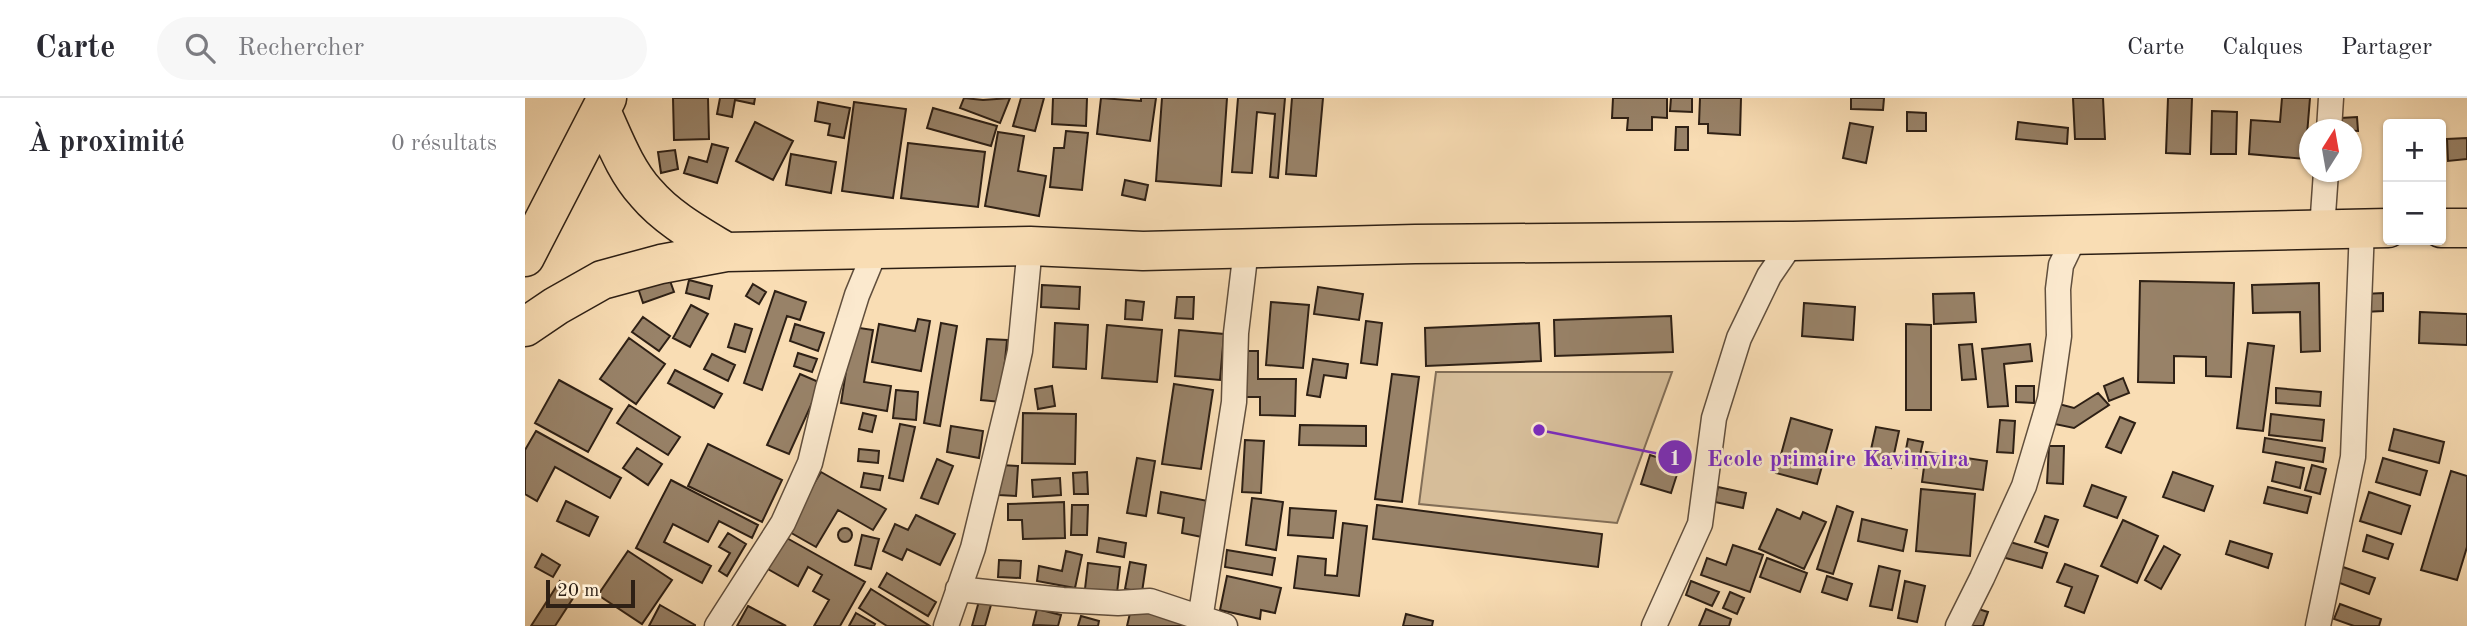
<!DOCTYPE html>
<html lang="fr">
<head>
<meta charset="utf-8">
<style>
	body { margin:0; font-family:"Old Standard TT",serif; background:#f7f7f7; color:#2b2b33 }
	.controls { position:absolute; right:21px; top:21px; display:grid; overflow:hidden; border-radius:7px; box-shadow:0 2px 5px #0004 }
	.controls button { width:63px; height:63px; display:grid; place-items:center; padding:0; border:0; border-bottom:2px solid #e1e1e2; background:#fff; color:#2b2b33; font:35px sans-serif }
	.compass { position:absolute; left:1774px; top:21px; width:63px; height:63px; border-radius:50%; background:#fff; box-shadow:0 2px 5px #0004; rotate:11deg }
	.scale { position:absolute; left:21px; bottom:18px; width:89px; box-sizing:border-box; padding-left:7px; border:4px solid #2e2015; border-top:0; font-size:19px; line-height:24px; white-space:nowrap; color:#2e2015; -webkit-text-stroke:5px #fbe9ce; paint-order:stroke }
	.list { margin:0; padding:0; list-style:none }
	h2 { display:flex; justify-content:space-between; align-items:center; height:91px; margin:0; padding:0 28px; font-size:30px }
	h2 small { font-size:23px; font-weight:400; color:#7c7c81 }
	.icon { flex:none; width:38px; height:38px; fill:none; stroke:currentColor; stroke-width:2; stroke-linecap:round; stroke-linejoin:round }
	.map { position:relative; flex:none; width:1942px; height:528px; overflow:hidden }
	header { display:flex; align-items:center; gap:42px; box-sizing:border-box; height:98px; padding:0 35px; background:#fff; border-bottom:2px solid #e1e1e2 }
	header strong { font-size:33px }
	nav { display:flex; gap:38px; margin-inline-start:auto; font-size:24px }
	.search { width:490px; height:63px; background:#f7f7f7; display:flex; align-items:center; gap:18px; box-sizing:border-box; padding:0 24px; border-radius:38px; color:#7c7c81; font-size:26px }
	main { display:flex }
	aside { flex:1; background:#fff }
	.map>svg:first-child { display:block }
</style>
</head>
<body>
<header>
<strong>Carte</strong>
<div class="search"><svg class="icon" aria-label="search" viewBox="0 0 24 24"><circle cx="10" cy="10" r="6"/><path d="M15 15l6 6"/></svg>Rechercher</div>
<nav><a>Carte</a><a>Calques</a><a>Partager</a></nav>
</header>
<main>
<aside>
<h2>À proximité<small>0 résultats</small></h2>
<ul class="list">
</ul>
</aside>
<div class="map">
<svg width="1942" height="528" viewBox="0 0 1942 528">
	<rect width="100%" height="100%" fill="#f9ddb4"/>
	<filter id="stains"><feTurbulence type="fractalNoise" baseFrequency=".00286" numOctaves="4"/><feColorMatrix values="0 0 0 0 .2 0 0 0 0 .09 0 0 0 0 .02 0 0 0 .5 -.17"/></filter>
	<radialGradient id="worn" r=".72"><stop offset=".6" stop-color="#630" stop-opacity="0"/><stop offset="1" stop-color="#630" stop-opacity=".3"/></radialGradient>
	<path fill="#d6bd99" stroke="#826e57" stroke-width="2" d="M911,274h236l-55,151 -198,-19z"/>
	<path fill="#988268" stroke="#2e2015" stroke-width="2" d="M148,0h35l1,41 -35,1z
		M195,0h35l-1,6 -19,-4 -3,17 -15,-3z
		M439,0l19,2 27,-2 -10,25 -40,-15z
		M496,0h23l-9,33 -22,-5z
		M528,0h34l-1,28 -34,-2z
		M576,0l40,3v-3h15l-6,43 -53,-7z
		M637,0h65l-6,88 -65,-5z
		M713,0h47l-7,80 -8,-1 5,-63 -18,-2 -5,61 -20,-1z
		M767,0h31l-7,78 -30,-2z
		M1088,0h54v20l-15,-1v13h-25l1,-12h-16z
		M1146,0h21v14l-22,-1z
		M1175,0h41l-1,37 -32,-2v-9h-9z
		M1326,0h33l-1,12 -32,-1z
		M1548,0h30l2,41h-30z
		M1643,0h24l-2,56 -24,-1z
		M1757,0h28l-5,61 -56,-5 2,-34 29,2z
		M293,4l32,6 -6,30 -16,-3 2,-11 -15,-3z
		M329,4l52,7 -13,89 -51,-7z
		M408,10l64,18 -6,20 -64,-18z
		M1687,13l25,1 -1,42h-25z
		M1382,14l19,1v18h-19z
		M1832,19l1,14 -16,-1 -1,-12z
		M230,24l38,19 -20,39 -37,-19z
		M1493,24l50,6 -1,16 -51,-5z
		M1325,25l23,4 -7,36 -23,-5z
		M1151,29h12v23h-13z
		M541,33l22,2 -6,57 -32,-3 4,-39h10z
		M473,34l26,4 -6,35 28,5 -7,40 -54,-10z
		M1942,40v21l-19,2 -1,-22z
		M383,45l77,9 -7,55 -77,-9z
		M187,46l16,4 -11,35 -33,-10 5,-16 18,5z
		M150,52l3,19 -17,4 -3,-21z
		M266,56l45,8 -5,31 -45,-8z
		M600,82l23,5 -3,15 -23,-5z
		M144,180l5,14 -31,11 -5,-15z
		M164,182l23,6 -3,13 -23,-6z
		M1615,183l94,2 -3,94 -25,-1v-19l-32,-1v27l-36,-1z
		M1794,185l1,68 -19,1 -1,-40 -47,1 -1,-28z
		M228,186l13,8 -7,12 -13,-8z
		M517,187l38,2 -1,22 -38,-2z
		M793,189l45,7 -4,26 -45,-6z
		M250,193l31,11 -6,18 -13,-4 -25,74 -18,-7z
		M1449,195l2,29 -42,2 -1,-30z
		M1858,195v18l-19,1v-18z
		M652,199h17l-1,22 -18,-1z
		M601,202l18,2 -2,18 -17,-1z
		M746,204l38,3 -6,63 -37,-3z
		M1279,205l51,4 -2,33 -51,-4z
		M166,207l17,9 -18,33 -17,-9z
		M1895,214l47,2v31l-48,-2z
		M1146,218l2,36 -118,4 -1,-36z
		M118,219l27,19 -11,15 -27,-19z
		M393,221l12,2 -9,50 -49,-9 7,-38 36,7z
		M841,223l16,2 -5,42 -16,-2z
		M416,225l16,3 -17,100 -16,-3z
		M530,225l33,2 -2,44 -33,-2z
		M1014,225l2,38 -115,5 -1,-38z
		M210,226l17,5 -7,23 -17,-5z
		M270,226l29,9 -6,18 -28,-10z
		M1381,226l25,1v85h-25z
		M582,227l55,5 -5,52 -55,-4z
		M328,229l20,3 -9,52 27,4 -4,25 -46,-8z
		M654,232l45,4 -4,46 -45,-4z
		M104,240l36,26 -29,40 -36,-25z
		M462,241l20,1 -6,62 -20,-2z
		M1723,245l26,3 -11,85 -26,-3z
		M1447,246l4,35 -14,1 -3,-35z
		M1505,246l2,17 -28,3 4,42 -20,1 -6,-58z
		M721,253h12v28h38l-1,37 -35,-1v-18h-15z
		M273,255l19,6 -5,13 -18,-6z
		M187,256l23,11 -7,16 -24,-12z
		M788,261l35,5 -2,14 -22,-3 -4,22 -13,-2z
		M150,272l47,24 -8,14 -46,-25z
		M275,276l21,9 -32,71 -22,-9z
		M867,276l27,3 -17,125 -27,-3z
		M1598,280l6,15 -20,8 -5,-15z
		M34,282l53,29 -24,43 -53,-29z
		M649,286l39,6 -12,79 -39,-5z
		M527,288l3,20 -17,3 -3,-20z
		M1491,288h18v17l-18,-1z
		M1751,290l45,4 -1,14 -44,-3z
		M371,292l22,2 -2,28 -23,-2z
		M1573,295l11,12 -35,23 -24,-5 5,-20 19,5z
		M104,307l51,32 -12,18 -51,-32z
		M338,315l13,3 -4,16 -13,-3z
		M498,315l53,1 -1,50 -53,-1z
		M1746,316l53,6 -2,21 -53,-6z
		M1595,319l15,6 -14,30 -15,-6z
		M1266,320l41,12 -15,54 -41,-11z
		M1475,322l15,1 -2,32 -16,-1z
		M375,326l15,3 -12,54 -14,-3z
		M775,327l66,1v20l-67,-1z
		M426,328l32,5 -4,27 -32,-6z
		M1351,329l23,4 -8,37 -23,-5z
		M1869,331l50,13 -5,21 -50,-13z
		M11,333l85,47 -11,20 -55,-31 -18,34 -12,-7v-44z
		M1740,340l60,10 -2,14 -60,-10z
		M1383,341l15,3 -6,26 -14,-3z
		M720,342l19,1 -3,52 -19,-1z
		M183,346l74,36 -20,42 -74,-36z
		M1524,348h15l-1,38 -16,-1z
		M112,350l25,16 -14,21 -25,-17z
		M334,351l20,2 -1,12 -20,-2z
		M1401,354l61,9 -4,29 -61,-8z
		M1125,357l30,10 -9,28 -30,-9z
		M612,360l18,3 -9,55 -19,-3z
		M1858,360l44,13 -7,24 -44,-13z
		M412,361l16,7 -15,38 -17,-6z
		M1751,364l28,6 -4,20 -28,-7z
		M476,367l17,1 -2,30 -17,-1z
		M1787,367l14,4 -6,25 -15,-4z
		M1926,373l16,5v71l-10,33 -36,-10z
		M296,374l65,37 -13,21 -35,-20 -22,37 -30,-17z
		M562,374l1,22h-14l-1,-21z
		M1648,374l40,14 -9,25 -41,-14z
		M339,375l19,3 -3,14 -19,-3z
		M535,380l1,17 -28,2 -1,-17z
		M146,382l87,45 -6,13 -33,-17 -11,21 -35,-18 -9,18 47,24 -9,17 -66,-35z
		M1567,387l34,12 -9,21 -33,-12z
		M1193,389l28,6 -3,15 -28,-6z
		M1743,389l43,10 -4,16 -43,-10z
		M1396,391l54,5 -5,62 -54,-5z
		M636,394l47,9 -6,36 -20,-4 2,-15 -26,-5z
		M1844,394l41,14 -9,28 -41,-13z
		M727,400l31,4 -7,48 -30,-5z
		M41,403l32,16 -9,19 -32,-15z
		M539,404l1,36 -42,1 -1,-19h-14v-16z
		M547,407h16l-1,30h-16z
		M852,407l225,29 -4,33 -225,-28z
		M1312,408l16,6 -20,62 -16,-5z
		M765,410l46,3 -3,27 -45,-3z
		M1252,411l23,10 3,-7 23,10 -22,47 -45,-20z
		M391,417l39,19 -15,31 -33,-16 -5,11 -19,-9 12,-27 13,6z
		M1520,418l13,4 -10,27 -13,-5z
		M1337,421l45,11 -4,21 -45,-10z
		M1598,422l35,16 -21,47 -36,-17z
		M818,425l24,3 -8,70 -65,-8 4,-32 28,3 -1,16 12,1z
		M313 437a7 7 0 1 1 14 0a7 7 0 1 1-14 0Z
		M203,435l18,11 -19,32 -8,-5 11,-18 -11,-6z
		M337,437l17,4 -8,30 -16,-4z
		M1842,437l26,9 -5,15 -25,-8z
		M260,439l80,45 -25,44h-26l15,-26 -16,-9 9,-16 -14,-8 -10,19 -32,-18z
		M574,440l27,5 -2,14 -27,-5z
		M1482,443l40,12 -5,15 -40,-11z
		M1705,443l42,13 -4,14 -42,-14z
		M1208,447l30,10 -13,37 -49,-17 6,-17 19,7z
		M1639,448l16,9 -19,34 -16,-9z
		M702,452l48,8 -3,17 -47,-8z
		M103,453l44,29 -30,44 -44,-29z
		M541,453l16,4 -7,33 -38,-7 2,-15 23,5z
		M17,456l18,11 -7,12 -18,-10z
		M1242,460l40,15 -7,19 -40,-15z
		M474,462l22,1 -1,17 -22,-1z
		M605,464l16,3 -4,27 -17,-3z
		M563,465l32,4 -3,26 -32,-4z
		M1540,466l33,12 -14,37 -19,-7 7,-19 -15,-5z
		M1354,468l21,5 -8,39 -22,-4z
		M1818,469l32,11 -6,16 -32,-12z
		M362,475l49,29 -8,14 -49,-29z
		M702,478l54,12 -6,25 -14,-3 -1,9 -40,-9z
		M1302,478l25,8 -5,16 -25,-8z
		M35,483l17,11 -22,34h-24z
		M1166,483l28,11 -7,14 -26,-11z
		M1380,483l20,5 -8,36 -19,-4z
		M346,491l59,37h-43l-28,-18z
		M1205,494l14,6 -7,16 -14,-6z
		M456,496l12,4 -8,28h-13z
		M1815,506l41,15 -2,7h-25l-20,-7z
		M135,507l35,20v1h-46z
		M223,508l38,20h-49z
		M1450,510l13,4 -5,14h-15z
		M512,511l24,6 -3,11 -25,-1z
		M606,511l56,13 -1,4h-59z
		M1181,511l25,10 -2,7h-30z
		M331,515l19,11 -1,2h-25z
		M881,516l27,7 -1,5h-29z
		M556,518l18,5 -1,5h-20z"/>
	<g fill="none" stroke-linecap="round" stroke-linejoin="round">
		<g stroke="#614f3d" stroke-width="27">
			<path id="minor" d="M1804,32l2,-32
				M1797,131l4,-57
				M433,491l105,11 55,3 32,-2 75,25
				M192,528l66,-103 27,-60 18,-75 29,-93 19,-46
				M421,528l27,-78 37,-152 10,-45 10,-105
				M674,528l35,-224 2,-69 10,-84
				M1129,528l46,-102 14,-106 25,-80 30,-62 24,-35
				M1433,528l24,-48 42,-92 26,-87 9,-63 -1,-47 3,-24 15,-31
				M1793,528l35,-169 9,-229"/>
		</g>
		<g stroke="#2e2015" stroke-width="41">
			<path id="trunk" d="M76,13c13,28 24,59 45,82 21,25 52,42 80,59
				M1916,130h26
				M0,159l82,-159
				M0,229l31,-21 46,-26 59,-16 65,-12 304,-6 113,5 272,-7 378,-3 595,-13"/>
		</g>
		<use href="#minor" stroke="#fbe9ce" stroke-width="24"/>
		<use href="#trunk" stroke="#f9ddb4" stroke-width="38"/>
	</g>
	<path fill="none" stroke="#7b2cbf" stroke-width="2.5" d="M1014 332L1150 359"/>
	<g fill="#7b2cbf" stroke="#fbe9ce" stroke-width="2.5">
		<circle cx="1014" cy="332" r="7"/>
		<circle cx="1150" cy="359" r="18"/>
	</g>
	<g font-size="21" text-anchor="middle" font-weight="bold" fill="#fff">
		<text x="1150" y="367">1</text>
	</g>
	<g font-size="23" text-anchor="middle" font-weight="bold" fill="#7b2cbf" stroke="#fbe9ce" stroke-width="5" stroke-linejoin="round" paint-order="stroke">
		<text x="1313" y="368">Ecole primaire Kavimvira</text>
	</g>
	<rect width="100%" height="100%" filter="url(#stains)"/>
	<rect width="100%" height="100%" fill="url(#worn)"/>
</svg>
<div class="controls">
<button>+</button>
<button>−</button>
</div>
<svg class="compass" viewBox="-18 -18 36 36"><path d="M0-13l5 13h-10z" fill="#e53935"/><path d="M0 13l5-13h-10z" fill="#7c7c81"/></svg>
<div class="scale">20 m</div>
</div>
</main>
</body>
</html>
